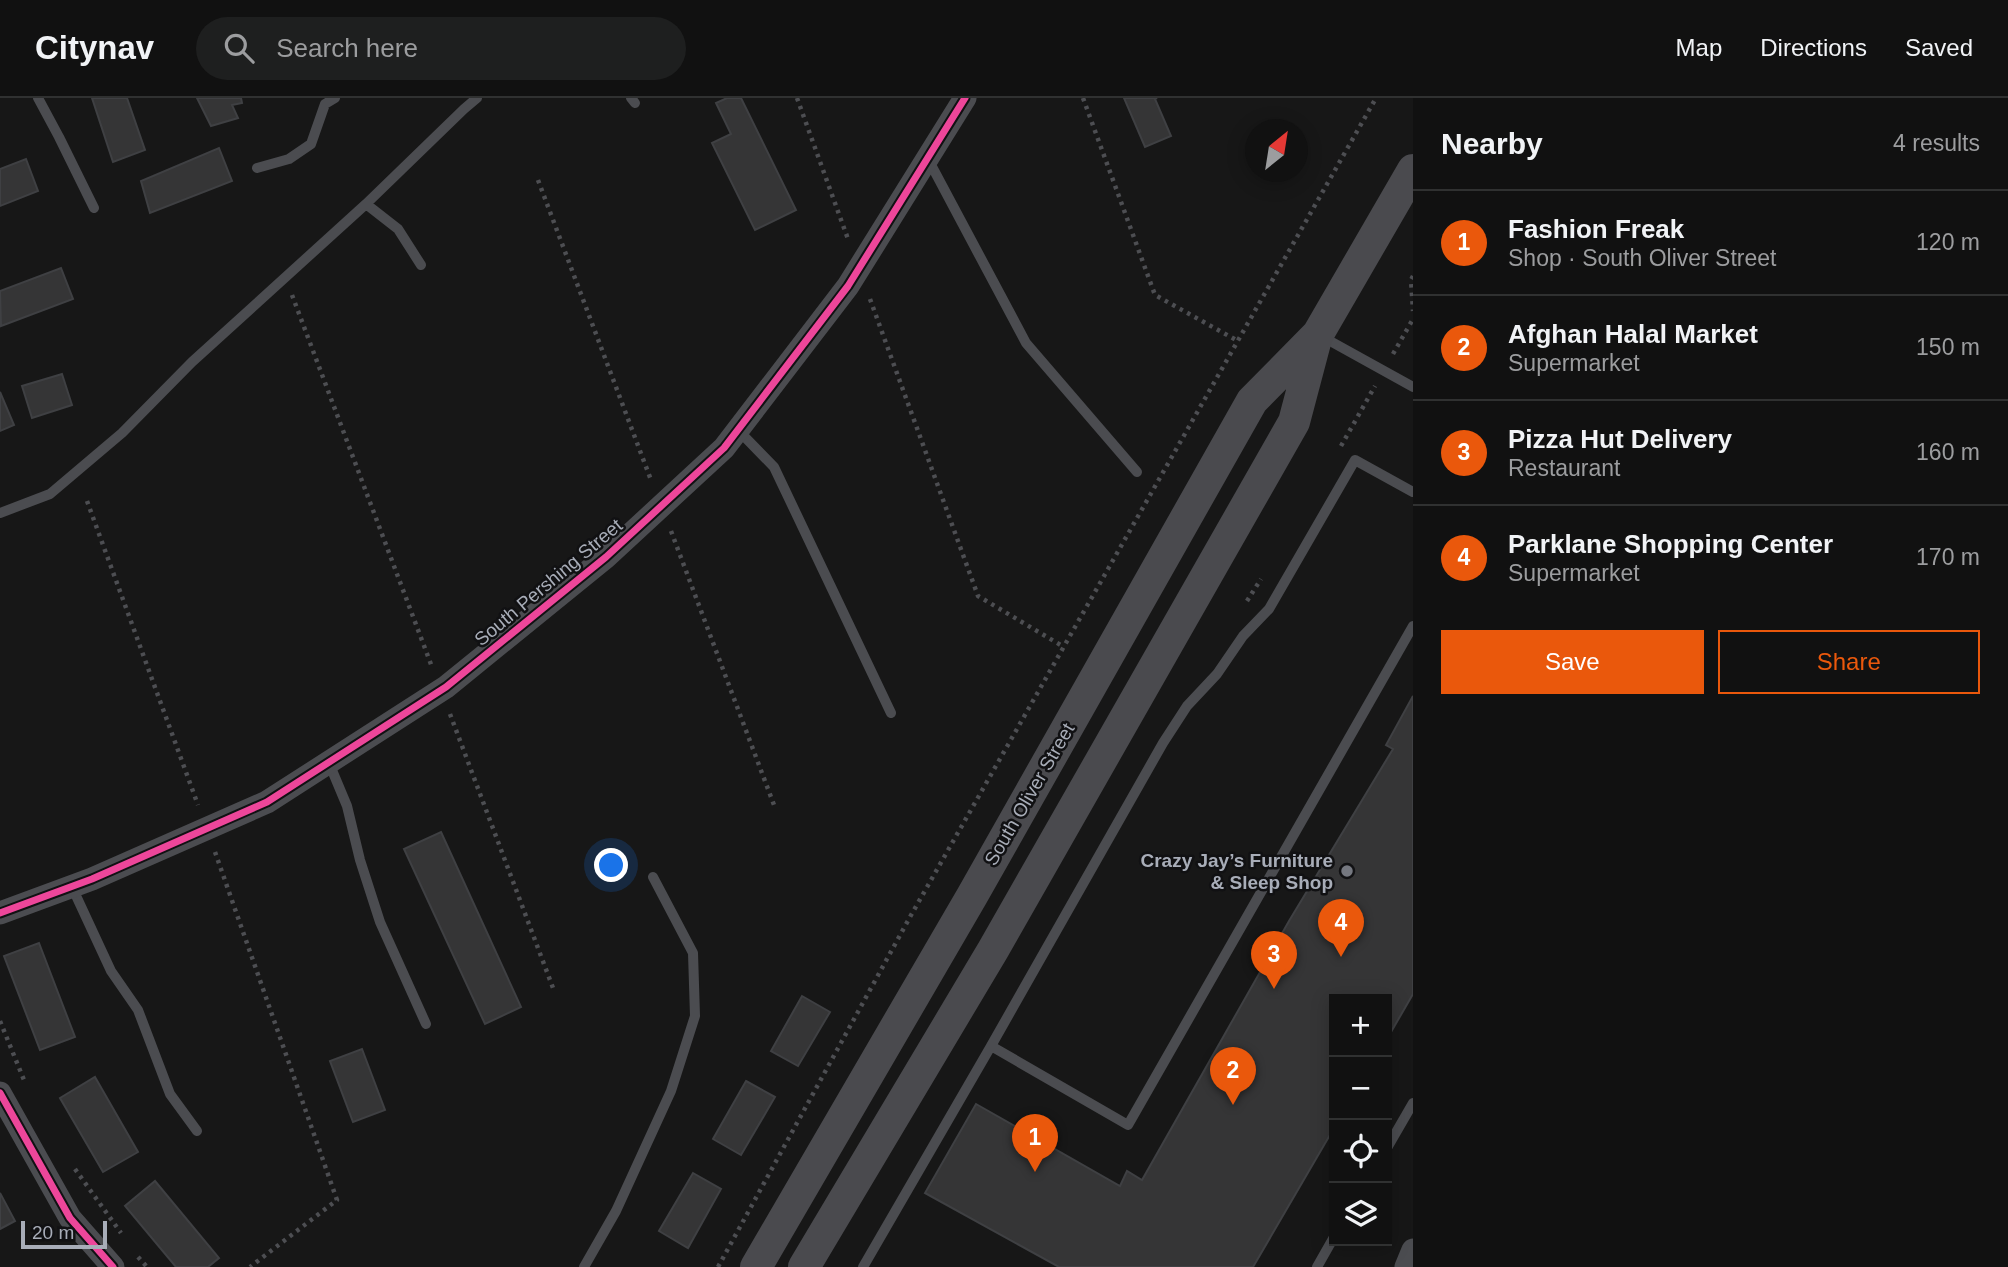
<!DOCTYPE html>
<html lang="en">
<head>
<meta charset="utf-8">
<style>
	body { margin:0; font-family:Helvetica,sans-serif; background:#1e1f1f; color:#f1f3f6 }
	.controls { position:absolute; right:21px; bottom:21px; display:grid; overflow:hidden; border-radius:0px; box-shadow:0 4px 18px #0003 }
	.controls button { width:63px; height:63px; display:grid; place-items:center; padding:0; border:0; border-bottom:2px solid #303131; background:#111; color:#f1f3f6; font:35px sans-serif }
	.compass { position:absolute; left:1245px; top:21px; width:63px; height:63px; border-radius:50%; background:#111; box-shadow:0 4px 18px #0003; rotate:30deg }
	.scale { position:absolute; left:21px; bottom:18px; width:86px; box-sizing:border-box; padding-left:7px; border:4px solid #a8adb8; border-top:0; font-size:19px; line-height:24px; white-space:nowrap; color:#a8adb8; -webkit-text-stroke:5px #111113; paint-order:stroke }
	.you { position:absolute; left:612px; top:768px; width:24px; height:24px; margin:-18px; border:5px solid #fff; border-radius:50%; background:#1a73e8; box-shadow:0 0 0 10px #1a73e833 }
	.badge { display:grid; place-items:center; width:46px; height:46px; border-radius:50%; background:#ea580c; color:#fff; font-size:23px; font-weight:700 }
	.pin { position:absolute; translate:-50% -58px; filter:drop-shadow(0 2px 4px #0008) }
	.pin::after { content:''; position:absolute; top:37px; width:24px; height:21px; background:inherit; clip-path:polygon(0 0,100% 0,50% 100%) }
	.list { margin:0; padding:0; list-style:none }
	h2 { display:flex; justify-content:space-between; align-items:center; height:91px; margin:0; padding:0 28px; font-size:30px }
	h2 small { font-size:23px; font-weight:400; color:#9c9d9f }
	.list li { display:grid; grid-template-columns:46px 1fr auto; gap:21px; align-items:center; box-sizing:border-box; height:105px; padding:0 28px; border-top:2px solid #303131 }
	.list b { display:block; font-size:26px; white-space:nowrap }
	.list p { margin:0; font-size:23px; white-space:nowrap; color:#9c9d9f }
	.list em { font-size:23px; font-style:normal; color:#9c9d9f }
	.actions { display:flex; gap:14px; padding:21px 28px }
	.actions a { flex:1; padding:16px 0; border:2px solid #ea580c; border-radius:0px; text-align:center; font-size:24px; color:#ea580c }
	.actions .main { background:#ea580c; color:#fff }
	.icon { flex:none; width:38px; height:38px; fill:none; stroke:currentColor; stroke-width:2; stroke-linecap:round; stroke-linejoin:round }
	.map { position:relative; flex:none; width:1413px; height:1169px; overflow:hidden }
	header { display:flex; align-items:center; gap:42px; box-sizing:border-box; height:98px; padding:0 35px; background:#111; border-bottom:2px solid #303131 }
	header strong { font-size:33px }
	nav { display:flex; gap:38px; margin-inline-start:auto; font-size:24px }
	.search { width:490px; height:63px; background:#1e1f1f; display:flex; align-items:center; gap:18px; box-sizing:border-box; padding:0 24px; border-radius:38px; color:#9c9d9f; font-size:26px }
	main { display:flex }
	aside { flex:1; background:#111 }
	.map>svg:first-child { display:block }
</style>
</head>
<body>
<header>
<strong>Citynav</strong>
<div class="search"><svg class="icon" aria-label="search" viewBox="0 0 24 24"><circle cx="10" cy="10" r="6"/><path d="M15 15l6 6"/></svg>Search here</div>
<nav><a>Map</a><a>Directions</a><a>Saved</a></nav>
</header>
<main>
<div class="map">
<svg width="1413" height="1169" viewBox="0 0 1413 1169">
	<rect width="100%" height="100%" fill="#171717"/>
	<path fill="#353536" stroke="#3f4043" stroke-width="2" d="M92,0h35l18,52 -32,12z
		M197,0h44l1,5 -10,2 6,13 -27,8z
		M727,0h14l55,112 -41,20 -43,-87 19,-9 -15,-31z
		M1124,0h33l-2,1 16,37 -26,11z
		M219,50l13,33 -82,32 -9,-32z
		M26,61l12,32 -38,15v-37z
		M61,170l12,31 -72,27 -1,-35z
		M62,276l10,31 -40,13 -10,-32z
		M0,294l14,33 -14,6z
		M1413,598v298l-26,45v-40h-53v129l-81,139h-194l-134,-74 51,-89 144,82 7,-15 15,9 147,-259 104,-172 -7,-4z
		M441,734l80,175 -36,17 -81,-175z
		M39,845l36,94 -35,13 -36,-94z
		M802,898l28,16 -32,54 -27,-15z
		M362,951l23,61 -32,12 -23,-61z
		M95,979l43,75 -35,20 -43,-74z
		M746,983l29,16 -34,58 -28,-16z
		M693,1075l28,16 -33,59 -29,-17z
		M155,1083l64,77 -11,9h-32l-51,-61z
		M0,1095l15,28 -15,8z"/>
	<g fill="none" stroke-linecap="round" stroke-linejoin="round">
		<path stroke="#4d4e52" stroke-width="4.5" stroke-dasharray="3.5 5" stroke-linecap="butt" d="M797,0l51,141
			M1083,0l72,197 83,46
			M538,82l113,300
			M1413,178l-2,4 2,31
			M292,197l140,372
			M870,201l108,297 86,51
			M1393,256l20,-35
			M1341,348l34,-60
			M87,403l111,304
			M671,433l103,274
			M1247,503l14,-22
			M450,616l103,274
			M215,754l122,348 -87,67
			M0,923l24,59
			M75,1071l46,64
			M138,1159l9,10
			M718,1169l192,-350 466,-819"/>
		<path stroke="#4b4c50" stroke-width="10" d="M38,0l21,39 35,71
			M631,0l4,5
			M928,61l98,184 111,129
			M257,70l32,-9 22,-15 14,-40 10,-6
			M366,106l32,25 23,36
			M1321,238l92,51
			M738,332l36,37 117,246
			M0,415l50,-19 72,-61 70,-71 174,-158 98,-95 13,-11
			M329,665l18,43 13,54 20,62 46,102
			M72,789l39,84 27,39 32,84 27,37
			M991,948l172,-303 24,-37 30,-32 26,-38 26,-27 86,-149 58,32
			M1387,1050l26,-45
			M584,1169l32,-56 55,-120 24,-75 -2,-63 -40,-76
			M863,1169l128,-221 137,79 285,-499
			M1317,1169l17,-30"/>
		<path stroke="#4b4c50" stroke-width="23" d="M0,815l92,-34 175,-77 179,-115 160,-130 118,-109 124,-162 117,-188
			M0,995l70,125 43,49
			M1406,1169l7,-17"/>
		<path stroke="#4a4a4e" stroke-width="32" d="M756,1169l216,-371 280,-495 66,-67 95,-164
			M804,1169l189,-317 301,-528 23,-87"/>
		<g stroke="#111113" stroke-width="11">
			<path id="cycleway" d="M0,815l92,-34 175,-77 179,-115 160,-130 118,-109 124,-162 117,-188
				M0,995l70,125 43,49"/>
		</g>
		<use href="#cycleway" stroke="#ed469a" stroke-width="7"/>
	</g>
	<circle fill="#757880" stroke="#111113" stroke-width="2.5" cx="1347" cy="773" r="7"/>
	<g text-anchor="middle" stroke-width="5" stroke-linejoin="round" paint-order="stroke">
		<g font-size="19" fill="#a8adb8" stroke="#111113">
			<text transform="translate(548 484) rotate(-40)" y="7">South Pershing Street</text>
			<text transform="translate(1029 696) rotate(-60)" y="7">South Oliver Street</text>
		</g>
		<g font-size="19" font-weight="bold" fill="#a8adb8" stroke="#111113" text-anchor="end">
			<text x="1333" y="769">Crazy Jay’s Furniture<tspan x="1333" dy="22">&amp; Sleep Shop</tspan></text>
		</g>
	</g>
</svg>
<div class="controls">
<button>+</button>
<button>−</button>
<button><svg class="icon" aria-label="locate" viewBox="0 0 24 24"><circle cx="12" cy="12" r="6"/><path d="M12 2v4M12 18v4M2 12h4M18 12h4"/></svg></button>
<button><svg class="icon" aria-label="layers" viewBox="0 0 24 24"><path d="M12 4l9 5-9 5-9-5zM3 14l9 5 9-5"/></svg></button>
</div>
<svg class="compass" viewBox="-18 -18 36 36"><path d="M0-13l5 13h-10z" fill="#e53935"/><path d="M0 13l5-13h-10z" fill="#9c9d9f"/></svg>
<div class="scale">20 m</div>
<div class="you"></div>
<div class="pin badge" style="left:1035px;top:1074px">1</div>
<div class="pin badge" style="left:1233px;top:1007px">2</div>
<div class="pin badge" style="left:1274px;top:891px">3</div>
<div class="pin badge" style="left:1341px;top:859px">4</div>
</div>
<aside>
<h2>Nearby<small>4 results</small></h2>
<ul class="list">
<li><span class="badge">1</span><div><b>Fashion Freak</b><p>Shop · South Oliver Street</p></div><em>120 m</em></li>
<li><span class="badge">2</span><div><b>Afghan Halal Market</b><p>Supermarket</p></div><em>150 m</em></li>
<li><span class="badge">3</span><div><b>Pizza Hut Delivery</b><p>Restaurant</p></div><em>160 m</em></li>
<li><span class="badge">4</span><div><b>Parklane Shopping Center</b><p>Supermarket</p></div><em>170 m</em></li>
</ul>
<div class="actions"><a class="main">Save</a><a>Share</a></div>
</aside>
</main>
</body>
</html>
